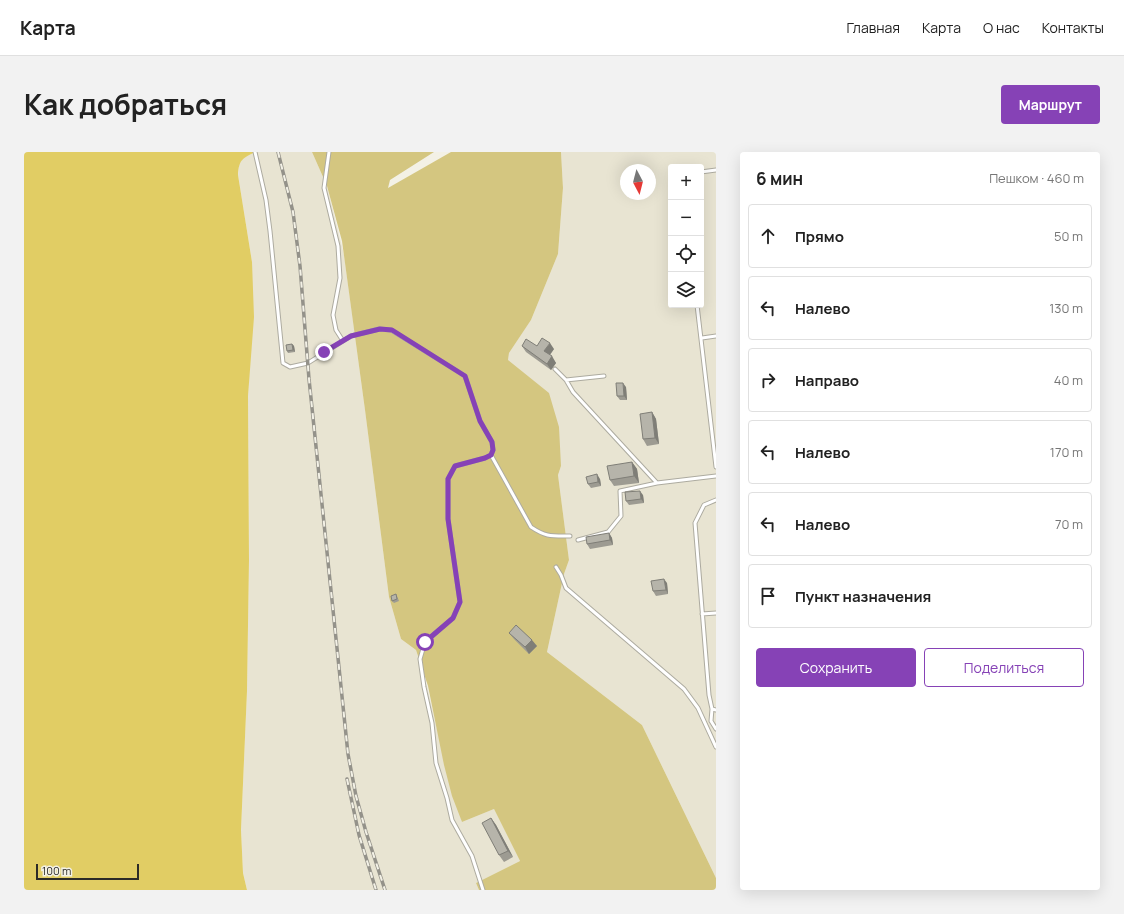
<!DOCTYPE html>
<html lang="ru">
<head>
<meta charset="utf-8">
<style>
	body { margin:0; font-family:Manrope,sans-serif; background:#f2f2f2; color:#222 }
	.controls { position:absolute; right:12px; top:12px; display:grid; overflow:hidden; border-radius:4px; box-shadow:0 4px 16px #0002 }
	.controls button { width:36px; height:36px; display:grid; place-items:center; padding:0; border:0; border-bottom:1px solid #e0e0e0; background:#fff; color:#222; font:20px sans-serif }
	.compass { position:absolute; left:596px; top:12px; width:36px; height:36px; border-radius:50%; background:#fff; box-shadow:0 4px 16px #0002; rotate:173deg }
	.scale { position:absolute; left:12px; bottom:10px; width:103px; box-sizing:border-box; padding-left:4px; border:2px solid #2c2b27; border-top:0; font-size:11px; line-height:14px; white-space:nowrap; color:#2c2b27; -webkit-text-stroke:3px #f3f1e6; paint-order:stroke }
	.stop { position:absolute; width:12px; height:12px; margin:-9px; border:3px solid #8642b6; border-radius:50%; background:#fff }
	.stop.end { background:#8642b6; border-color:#fff; box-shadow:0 1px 4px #0008 }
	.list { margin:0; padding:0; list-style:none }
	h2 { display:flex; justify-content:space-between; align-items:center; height:52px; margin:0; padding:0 16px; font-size:17px }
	h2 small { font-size:13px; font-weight:400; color:#767676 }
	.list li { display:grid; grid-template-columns:26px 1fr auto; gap:12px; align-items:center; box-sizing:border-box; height:64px; margin:0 8px 8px; padding:0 8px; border:1px solid #e0e0e0; border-radius:4px }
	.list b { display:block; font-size:15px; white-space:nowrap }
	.list em { font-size:13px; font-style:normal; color:#767676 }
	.actions { display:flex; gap:8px; padding:12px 16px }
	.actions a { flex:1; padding:9px 0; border:1px solid #8642b6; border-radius:4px; text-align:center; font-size:14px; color:#8642b6 }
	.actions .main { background:#8642b6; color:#fff }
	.icon { flex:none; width:22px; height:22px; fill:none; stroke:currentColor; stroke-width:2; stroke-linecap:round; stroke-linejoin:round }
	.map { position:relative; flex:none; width:692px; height:738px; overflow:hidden; border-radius:4px }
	header { display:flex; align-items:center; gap:24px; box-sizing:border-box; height:56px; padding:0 20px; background:#fff; border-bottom:1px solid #e0e0e0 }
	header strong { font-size:19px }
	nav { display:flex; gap:22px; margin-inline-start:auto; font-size:14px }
	.intro { display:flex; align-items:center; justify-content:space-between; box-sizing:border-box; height:96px; padding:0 24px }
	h1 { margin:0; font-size:28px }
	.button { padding:10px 18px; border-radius:4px; background:#8642b6; color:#fff; font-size:14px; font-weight:700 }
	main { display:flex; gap:24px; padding:0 24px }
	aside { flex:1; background:#fff; border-radius:4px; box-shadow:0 4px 16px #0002 }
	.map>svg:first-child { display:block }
</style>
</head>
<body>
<header>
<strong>Карта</strong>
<nav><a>Главная</a><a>Карта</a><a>О нас</a><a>Контакты</a></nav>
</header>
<div class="intro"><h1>Как добраться</h1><a class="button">Маршрут</a></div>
<main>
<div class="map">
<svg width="692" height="738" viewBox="0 0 692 738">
	<rect width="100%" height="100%" fill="#f3f1e6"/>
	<path fill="#e8e4d2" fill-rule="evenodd" d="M232,0h56l15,34 17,69 21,155 24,187 12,42 15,11 11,36 8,35 27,101 32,-13 26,52 -44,22 3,7h-232l-4,-17 -2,-43 6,-139 2,-131 -1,-164 2,-36 2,-98 -14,-87 1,-11 5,-7z
		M537,0h155v726l-74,-153 -95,-73 17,-78 5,-14 -11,-85 3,-9 -53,-106 1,-7 22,-33 27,-66 5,-66zM647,15h30v138h-30zM602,18h24v24h-24z"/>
	<path fill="#d4c680" d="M288,0h122l-44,28 -2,8 63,-36h110l2,36 -5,66 -27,66 -22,33 -1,7 41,33 10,34 2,39 -3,9 11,85 -5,14 -17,78 95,73 74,153v12h-237l-3,-7 44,-22 -26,-52 -32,13 -10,-26 -8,-31 -16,-79 -12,-36 -15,-11 -12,-42 -24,-187 -23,-169 -15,-55z"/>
	<path fill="#e1cd64" d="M0,0h232c-14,6 -17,8 -18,23l14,87 2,55 -6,79 1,164 -2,131 -6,139 2,43 4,17h-223z"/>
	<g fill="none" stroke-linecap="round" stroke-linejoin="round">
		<g stroke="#adaba0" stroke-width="5">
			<path id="service" d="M231,0l11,48 4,31 13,132 7,4 18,-4 43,-27 28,-7 12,1 74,46 15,45 12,21 1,8 -2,5 40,72c15,10 20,9 39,9
				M305,0l-5,36 14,58 2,32 -7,37 3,15 7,11
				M677,20l15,-2
				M673,153l19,162
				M678,186l14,-2
				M531,217l11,11 7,12 84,91
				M542,228l38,-4
				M692,348l-12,5 -9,18 14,172 3,14 4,1
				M554,388l30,-8 13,-16 -1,-25 37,-8 59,-7
				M532,415l5,8 5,13 118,101 14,19 18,39
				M678,462l14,-1
				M688,557l-1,12 5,8
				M459,738l-11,-34 -20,-36 -5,-22 -11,-35 -4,-40 -8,-36 -4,-28 5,-17 28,-24 7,-16 -12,-83v-40l7,-13 30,-8 6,-3"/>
		</g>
		<use href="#service" stroke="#fff" stroke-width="3"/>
		<g stroke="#94928a" stroke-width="3.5">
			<path id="rail" d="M254,0l15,60 7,54 9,113 39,375 8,42 10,36 19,58
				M323,627l12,56 17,55"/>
		</g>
		<use href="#rail" stroke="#f3f1e6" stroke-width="2" stroke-dasharray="6" stroke-linecap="butt"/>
	</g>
	<path fill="#9d9b92" d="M268,192l2,2 1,6 -7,1 -1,-2z
		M498,194l32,3 -4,6 6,8 -5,7 -25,-18z
		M602,235l1,13h-7l-3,-4z
		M628,260l4,7 3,25 -12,2 -4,-7z
		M608,310l5,7 2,14 -25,3 -4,-6z
		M576,327l1,7 -10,2 -3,-4z
		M619,343l1,8 -15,2 -3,-4z
		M585,381l3,5 1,7 -23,4 -3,-5z
		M643,431l1,11 -12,2 -3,-5z
		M372,442l1,2 2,5 -5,2 -2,-2z
		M485,481l28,13 -8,8 -15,-15z
		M467,666l5,7 17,32 -9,5 -5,-7z"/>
	<path fill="#7f7e77" d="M526,191l4,6 -6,8 -4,-6z
		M268,192l2,2 1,6 -2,-2z
		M528,204l4,7 -5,7 -4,-6z
		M599,231l3,4 1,13 -3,-4z
		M628,260l4,7 3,25 -4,-6z
		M608,310l5,7 2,14 -5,-7z
		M573,322l3,5 1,7 -3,-4z
		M616,339l3,4 1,8 -3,-4z
		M585,381l3,5 1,7 -3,-5z
		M640,427l3,4 1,11 -2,-4z
		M508,488l5,6 -8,8 -4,-7z
		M467,666l5,7 17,32 -5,-6z"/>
	<path fill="#b6b4aa" stroke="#7f7e77" d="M518,186l8,5 -6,8 8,5 -5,8 -25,-18 4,-7 11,7z
		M268,192l1,6 -6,1 -1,-6z
		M592,231h7l1,13h-7z
		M628,260l3,26 -12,1 -3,-25z
		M608,310l2,14 -24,4 -3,-14z
		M573,322l1,8 -10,2 -2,-7z
		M616,339l1,8 -15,2 -1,-9z
		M585,381l1,7 -23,4 -1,-7z
		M640,427l2,11 -13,1 -2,-10z
		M372,442l1,5 -5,2 -1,-5z
		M492,473l16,15 -7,7 -16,-14z
		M467,666l17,33 -9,4 -17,-32z"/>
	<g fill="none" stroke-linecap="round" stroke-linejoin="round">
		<path stroke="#8642b6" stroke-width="5" d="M300,200l27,-16 29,-7 12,1 73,46 15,45 12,21 1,8 -2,5 -6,3 -30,8 -7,13v40l12,83 -7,16 -28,24"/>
	</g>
</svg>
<div class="controls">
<button>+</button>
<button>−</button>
<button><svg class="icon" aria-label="locate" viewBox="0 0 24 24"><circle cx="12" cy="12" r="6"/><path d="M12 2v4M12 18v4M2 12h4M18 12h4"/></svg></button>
<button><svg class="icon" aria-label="layers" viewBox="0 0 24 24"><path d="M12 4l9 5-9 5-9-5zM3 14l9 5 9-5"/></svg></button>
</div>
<svg class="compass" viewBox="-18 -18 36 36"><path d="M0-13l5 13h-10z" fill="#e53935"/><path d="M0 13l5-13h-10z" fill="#767676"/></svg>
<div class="scale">100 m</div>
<div class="stop" style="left:401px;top:490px"></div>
<div class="stop end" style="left:300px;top:200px"></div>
</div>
<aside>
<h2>6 мин<small>Пешком · 460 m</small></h2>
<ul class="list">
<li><svg class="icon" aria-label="ahead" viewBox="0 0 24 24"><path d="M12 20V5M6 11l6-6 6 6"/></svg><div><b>Прямо</b></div><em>50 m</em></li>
<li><svg class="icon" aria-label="left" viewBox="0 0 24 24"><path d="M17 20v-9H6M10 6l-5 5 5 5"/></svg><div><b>Налево</b></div><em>130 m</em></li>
<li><svg class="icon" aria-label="right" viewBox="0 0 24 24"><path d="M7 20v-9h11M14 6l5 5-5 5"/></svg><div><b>Направо</b></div><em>40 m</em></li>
<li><svg class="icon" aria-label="left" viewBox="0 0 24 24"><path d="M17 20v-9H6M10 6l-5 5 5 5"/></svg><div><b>Налево</b></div><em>170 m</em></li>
<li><svg class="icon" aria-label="left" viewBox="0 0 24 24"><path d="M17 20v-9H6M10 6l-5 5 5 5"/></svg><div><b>Налево</b></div><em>70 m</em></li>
<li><svg class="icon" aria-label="arrive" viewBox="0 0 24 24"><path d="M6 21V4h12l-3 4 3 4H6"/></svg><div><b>Пункт назначения</b></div></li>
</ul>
<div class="actions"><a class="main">Сохранить</a><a>Поделиться</a></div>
</aside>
</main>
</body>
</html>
